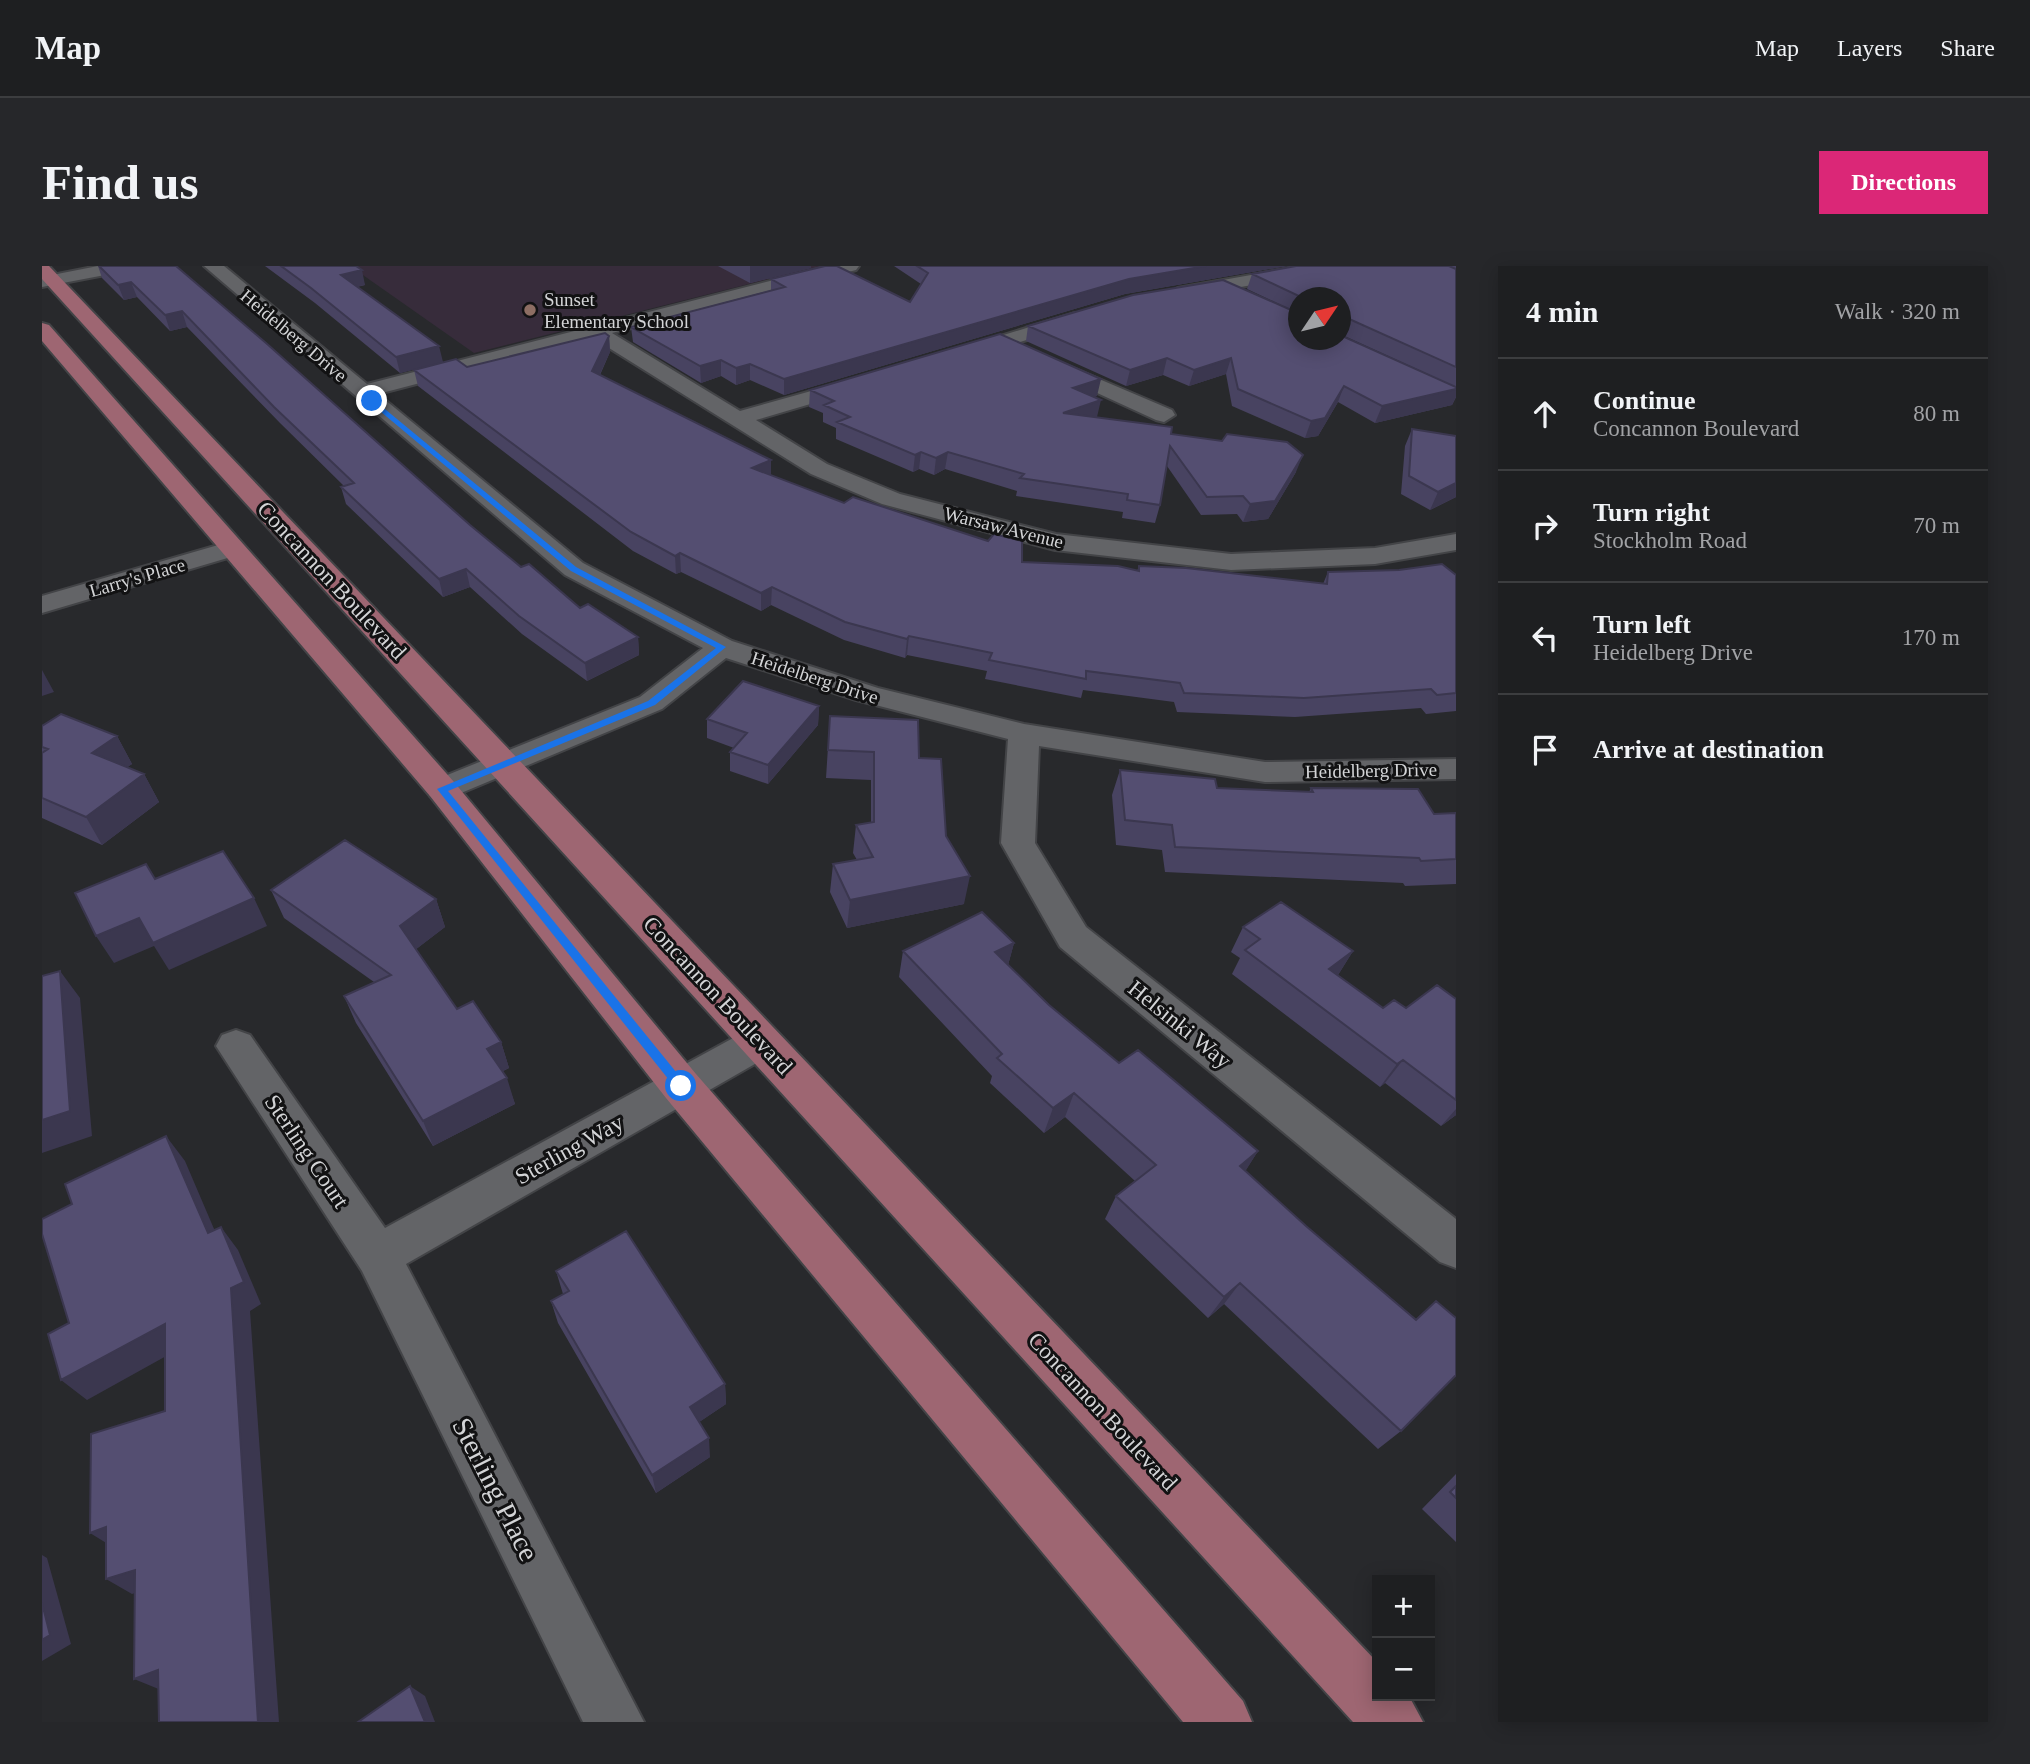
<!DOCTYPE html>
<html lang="en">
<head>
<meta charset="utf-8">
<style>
	body { margin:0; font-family:Georgia,serif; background:#26272a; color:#f1f3f6 }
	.controls { position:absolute; right:21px; bottom:21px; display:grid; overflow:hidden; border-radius:0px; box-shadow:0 4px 18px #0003 }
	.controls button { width:63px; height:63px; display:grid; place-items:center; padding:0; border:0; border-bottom:2px solid #3c3d3f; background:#1e1f21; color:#f1f3f6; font:35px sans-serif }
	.compass { position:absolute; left:1246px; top:21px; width:63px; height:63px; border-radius:50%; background:#1e1f21; box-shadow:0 4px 18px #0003; rotate:55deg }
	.stop { position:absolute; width:21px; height:21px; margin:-16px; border:5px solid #1a73e8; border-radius:50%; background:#fff }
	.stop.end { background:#1a73e8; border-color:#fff; box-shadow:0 2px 7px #0008 }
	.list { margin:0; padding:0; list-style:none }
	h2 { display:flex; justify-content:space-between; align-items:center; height:91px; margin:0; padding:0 28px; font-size:30px }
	h2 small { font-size:23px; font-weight:400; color:#a1a2a5 }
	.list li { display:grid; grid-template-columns:46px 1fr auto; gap:21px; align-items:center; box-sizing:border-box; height:112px; padding:0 28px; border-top:2px solid #3c3d3f }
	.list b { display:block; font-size:26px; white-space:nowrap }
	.list p { margin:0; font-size:23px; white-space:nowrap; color:#a1a2a5 }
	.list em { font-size:23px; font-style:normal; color:#a1a2a5 }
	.icon { flex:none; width:38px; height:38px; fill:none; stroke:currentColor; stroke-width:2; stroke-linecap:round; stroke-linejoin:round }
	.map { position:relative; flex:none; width:1414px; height:1456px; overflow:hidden; border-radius:0px }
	header { display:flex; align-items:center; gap:42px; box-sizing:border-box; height:98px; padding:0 35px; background:#1e1f21; border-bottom:2px solid #3c3d3f }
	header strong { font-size:33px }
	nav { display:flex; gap:38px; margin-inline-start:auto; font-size:24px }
	.intro { display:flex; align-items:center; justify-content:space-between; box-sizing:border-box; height:168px; padding:0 42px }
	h1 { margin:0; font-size:49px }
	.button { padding:18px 32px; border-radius:0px; background:#db2777; color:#fff; font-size:24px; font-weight:700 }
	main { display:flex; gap:42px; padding:0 42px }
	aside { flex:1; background:#1e1f21; border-radius:0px; box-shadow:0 4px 18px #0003 }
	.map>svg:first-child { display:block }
</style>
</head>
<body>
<header>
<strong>Map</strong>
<nav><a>Map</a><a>Layers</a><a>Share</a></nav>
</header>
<div class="intro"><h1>Find us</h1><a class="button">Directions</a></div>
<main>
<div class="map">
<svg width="1414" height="1456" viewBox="0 0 1414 1456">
	<rect width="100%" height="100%" fill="#28292c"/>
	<path fill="#372c3b" d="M308,0h471l-347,87z"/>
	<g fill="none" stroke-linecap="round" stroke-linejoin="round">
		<g stroke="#434447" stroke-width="4">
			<path id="minor" d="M56,0h37l-9,5 -84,16v-10z
				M162,0h20l143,118 462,-118h30l-3,4 -244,63 128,78 114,-32h14l3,4 -3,4 -112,33 71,44 73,30 156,40 175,20 144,-6 81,-14v16l-81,14 -144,6 -176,-20 -173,-46 -71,-30 -218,-136 -215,56 205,169 149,78 146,47 146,36 241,38 191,-3v20l-191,3 -226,-36 -4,97 51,84 370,292v49l-16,-6 -380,-315 -59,-104 7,-104 -152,-39 -130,-42 -64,51 -208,87 -12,4 -12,-4 -4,-7 4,-7 210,-85 63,-49 -138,-73z
				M1259,0h39l-9,5 -153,27 -9,-5 9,-5z
				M1033,47l9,6 -2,4 -120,37 -10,-6 3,-4z
				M1010,93l120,51 3,5 -11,7 -8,-2 -111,-51 -3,-4z
				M190,275l9,3 4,5 -4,5 -199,59v-17z
				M718,760l14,5 6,11 -6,11 -368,211 238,458h-61l-221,-451 -146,-225 6,-11 14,-5 14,5 135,193 361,-197z"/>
		</g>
		<g stroke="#434447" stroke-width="4">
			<path id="major" d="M0,0h7l1328,1396v34h32l14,26h-70l-1311,-1443z
				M0,57l7,2 405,457 242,292 547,627 9,21h-69l-517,-624 -236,-302 -388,-455z"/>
		</g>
		<use href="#minor" fill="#636467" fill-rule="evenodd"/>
		<use href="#major" fill="#9e6672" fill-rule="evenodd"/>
	</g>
	<path fill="#484361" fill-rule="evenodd" d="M56,0h78l294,259 51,42 59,41 58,29 1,18 -52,26 -65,-47 -52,-47 -27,10 -97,-93 -5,-17 3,-1 -64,-63 -93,-96 -17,4 -33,-34 -13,3 -22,-22z
		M223,0h91l9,19 -8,2 86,75 -43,11 -85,-70z
		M676,0h93v2l-61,15z
		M852,0h393l-162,28 -341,101 -34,-15 -14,5 -15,-9 -20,7 -68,-41 -2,-15 140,-37v-11l139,23 11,-18z
		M1254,0h160v131l-4,8 -77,18 -37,-21 -20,34 -13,2 -73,-32 -6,-32 -37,12 -26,-11 -37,11 -100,-45 2,-15 270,-13 -51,-24 5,-15zM1256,32h42v36l90,41 -132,-35z
		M567,70l1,16 -10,23 171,100 73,28 178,59 115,9 2,-5 184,18 5,-12 128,3v136l-30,3 -5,-6 -126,9 -118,-5 -3,-10 -91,-12 -2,8 -96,-19 2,-8 -80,-16 -2,3 -61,-18 -73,-35 -10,6 -80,-39 -5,2 -43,-23 -215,-165 -4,-16 53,-3z
		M768,124l287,6 -4,1 4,20 74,17 125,38 -28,47 -25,3 -6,-8 -36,1 -34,-49 -7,39 -5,18 -33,-5 1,-6 -107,-16 1,-5 -72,-22 -11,6 -15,-6 -6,3 -77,-33v-11l-13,-6v-9l-14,-6z
		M1370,163l44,7v61l-26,13 -29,-16 4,-48z
		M777,440l-1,19 -50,59 -38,-13v-19l4,-4 -27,-10v-19z
		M788,450l89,42 27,78 18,68 -117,24 -17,-36 3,-28 24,-4 -4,-7 3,-28 15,-2v-43l-45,-2z
		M0,460l75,10 15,28 -5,3 17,7 15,28 -57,43 -60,-27z
		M1078,504l97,18 92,4 2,-4 123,26 22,-1v71l-51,2 -2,-3 -238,-11 -3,-22 -46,-5 -4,-50z
		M229,624l165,9 9,28 -29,22 41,60 44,33 8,26 -6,3 12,33 -82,42 -77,-123 -12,-27 30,-14 -90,-64z
		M1201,661l110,24 -15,24 45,33h23l50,-9v116l-15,11 -56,-43 -5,4 -148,-113 8,-16 -9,-6z
		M972,677l-6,22 41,40 70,58 139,88 -13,20 61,55 110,93 20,-18 -35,130 -23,18 -154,-145 -16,14 -103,-99 11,-23 19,-15 -70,-64 -21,16 -54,-50 2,-7 -93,-99 4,-26z
		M514,1005l169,113 1,20 -27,18 11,35 -54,36 -98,-170 -7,-22 12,-7z
		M1414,1208v68l-34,-33z"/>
	<path fill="#3b374f" d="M708,0h61v2l-61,15z
		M1164,0h81l-162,28 -341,101v-16l345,-100z
		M320,4l3,15 -20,4 -4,-14z
		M89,16l6,15 -13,3 -6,-15z
		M140,45l5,16 -17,4 -5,-16z
		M1305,52l-7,16v-5l3,-7z
		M567,70l1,16 -16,35 -2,-16z
		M397,80l4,16 -43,11 -4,-16z
		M1125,92l-4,17 -37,11 4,-16z
		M1189,92l-5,16 -37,12 5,-16z
		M679,94v16l-20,7 -1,-17z
		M708,98v16l-14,5v-17z
		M1059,113l-4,17 -27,8 3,-16z
		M1302,120l-6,16 -20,34 -13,2 6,-17z
		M1414,123v8l-4,8 -77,18 7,-17z
		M1059,134l-4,17 -34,-4z
		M879,186l-2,17 -6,3 2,-17z
		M906,186l-3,17 -11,6 2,-17z
		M1261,189l-7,17 -28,47 -25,3 7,-18z
		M729,194v18l-19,-10z
		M1414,217v14l-26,13 8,-18z
		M638,287l1,19 -5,2 -1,-18z
		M424,303l4,18 -27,10 -4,-18z
		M730,321l-1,18 -10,6v-18z
		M867,370l-2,19 -2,3 2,-19z
		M596,371l1,18 -52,26 -2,-18z
		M0,404l12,22 -12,4z
		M777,440l-1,19 -50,59v-19z
		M75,470l15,28 -24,17 -16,-28z
		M102,508l15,28 -57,43 -16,-28z
		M928,610l-6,28 -117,24 3,-28z
		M212,632l13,28 -98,44 -15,-24 -40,17 -18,-27 43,-18z
		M394,633l9,28 -35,27 -10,-28z
		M972,677l-7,26 -12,-17z
		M1311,685l-15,24 -9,-6z
		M18,705l20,27 12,138 -50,17v-33z
		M459,776l8,26 -14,7 -8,-26z
		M1361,794l-18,23 -5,4 17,-23z
		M465,812l8,26 -82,42 -10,-25z
		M1032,827l-9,24 -21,16 9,-25z
		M1414,843v6l-15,11z
		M124,870l19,25 41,96 -18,-24z
		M1216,885l-15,24 -3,-9z
		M179,961l17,23 23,54 -11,7 29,411h-21z
		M1198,1017l-16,21 -16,14 16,-21z
		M123,1058l21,21 -99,55 -26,-20z
		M683,1118l1,20 -34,23 -2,-20z
		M667,1172l1,19 -54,36 -4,-18z
		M64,1261l10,22 -26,-16z
		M0,1289l5,3 24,86 -29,17z
		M93,1304l25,14 -28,10 -26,-15z
		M116,1404l3,20 -27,-11z
		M368,1420l15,10 10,26h-10z"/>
	<path fill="#544e71" stroke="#3b374f" stroke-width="2" d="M57,0h77l90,77 204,182 51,42 8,-3 51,44 8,-4 50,33 -53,26 -66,-47 -53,-47 -27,10 -98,-92 13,-4 -80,-76 -92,-96 -17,4 -34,-33 -13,3z
		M239,0h75l6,4 -21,5 98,71 -43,11 -85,-69z
		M783,0h12l73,36 18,-29 -11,-7h289l-77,13 -345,100 -34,-15 -14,4 -15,-8 -21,6 -69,-39 154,-40 -14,-8z
		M1254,0h153l7,3v98l-109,-49 -4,4h-3v-24h-37l-51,-24z
		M1181,14l75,33v27h42v-5l116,52v2l-74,17 -38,-20 -19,32 -14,3 -73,-32 -7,-31 -37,12 -27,-12 -37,12 -102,-44 105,-31z
		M563,67l4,3 -17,35 179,89 -19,8 92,35 9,-6 135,44 6,-7 28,7v21l96,4 21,5v-5l47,2 141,16 1,-12 71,-2 43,-6 14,11v118l-19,2 -6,-6 -127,9 -120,-5 -4,-10 -94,-12v8l-97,-19 3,-7 -83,-17 -2,3 -62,-17 -73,-35 -11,6 -81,-40 -5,3 -44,-24 -217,-162 42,-11 11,8z
		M958,68l101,45 -28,9 28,12 -38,13 109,14 -1,7 51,7 5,-7 60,8 16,13 -28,46 -25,3 -7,-8 -36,1 -37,-51 -10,59 -33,-5 1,-6 -108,-16 4,-4 -76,-22 -12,6 -15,-6 -6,3 -78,-33 13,-5 -26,-12 10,-4 -24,-11z
		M1370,163l44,7v47l-18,9 -29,-16z
		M701,415l76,25 -51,59 -38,-13 17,-19 -40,-14z
		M19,448l56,22 -25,17 52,21 -58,43 -44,-19v-45l6,-4 -6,-2v-21z
		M788,450l88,4 1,38 22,1 5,77 24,40 -120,24 -17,-36 40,-7 -17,-32 18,-3v-70l-46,-2z
		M1078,504l95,9 2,9 96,4 -2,-4 107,1 16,25 22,-1v46l-35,2 -2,-3 -244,-11 -3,-22 -47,-5z
		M303,574l91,59 -36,27 57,83 16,-8 28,41 -14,7 20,29 -84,43 -79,-125 47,-21 -120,-85z
		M181,585l31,47 -101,45 -14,-25 -43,18 -21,-43 71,-29 9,15z
		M1239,636l72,49 -24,18 54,39 11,-8 12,8 31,-23 19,14v101l-53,-40 -6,4 -152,-114 15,-11 -17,-12z
		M940,646l32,31 -19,9 54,53 70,58 19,-13 120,101 -18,15 66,60 110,94 20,-19 20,17v57l-55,56 -161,-148 -16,14 -108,-101 40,-31 -82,-72 -21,15 -56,-50 5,-4 -99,-103z
		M18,705l10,140 -28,9v-144z
		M124,870l42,97 13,-6 23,55 -13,6 27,434h-99l-1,-52 -24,9 1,-109 -29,9v-52l-16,6 1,-99 74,-23v-87l-104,56 -13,-46 21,-11 -27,-89v-15l30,-15 -7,-20z
		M584,965l99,153 -35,23 19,31 -57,37 -101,-174 18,-10 -13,-20z
		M1414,1220v12l-6,-6z
		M0,1337l8,32 -8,5z
		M368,1420l15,36h-67z"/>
	<path fill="#1a73e8" d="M332,134l202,167 150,80 -71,58 -207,86 237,292v7h-8l-240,-301 211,-88 68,-53 -145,-77 -203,-170z"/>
	<circle fill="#8d6e63" stroke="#121213" stroke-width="2.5" cx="488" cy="44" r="7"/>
	<g text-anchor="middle" stroke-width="6" stroke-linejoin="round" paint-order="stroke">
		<g font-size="19" fill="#d3d4d6" stroke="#121213" text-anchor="start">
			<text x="502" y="40">Sunset<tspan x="502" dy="22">Elementary School</tspan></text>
		</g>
		<g font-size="19" fill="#d3d4d6" stroke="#121213">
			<text transform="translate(252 69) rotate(40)" y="7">Heidelberg Drive</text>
			<text transform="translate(962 261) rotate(14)" y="7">Warsaw Avenue</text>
			<text transform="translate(95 311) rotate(-16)" y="7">Larry's Place</text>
			<text transform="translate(773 411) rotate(18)" y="7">Heidelberg Drive</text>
			<text transform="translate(1329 504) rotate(-1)" y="7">Heidelberg Drive</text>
		</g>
		<g font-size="23" fill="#d3d4d6" stroke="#121213">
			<text transform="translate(290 314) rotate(47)" y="8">Concannon Boulevard</text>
			<text transform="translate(676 729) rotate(47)" y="8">Concannon Boulevard</text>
			<text transform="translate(1138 758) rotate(39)" y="8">Helsinki Way</text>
			<text transform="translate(527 883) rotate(-29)" y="8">Sterling Way</text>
			<text transform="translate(265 885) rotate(56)" y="8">Sterling Court</text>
			<text transform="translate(1061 1145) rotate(47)" y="8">Concannon Boulevard</text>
		</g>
		<g font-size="28" fill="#d3d4d6" stroke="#121213">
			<text transform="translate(454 1223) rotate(63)" y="10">Sterling Place</text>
		</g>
	</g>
</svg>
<div class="controls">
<button>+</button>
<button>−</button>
</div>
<svg class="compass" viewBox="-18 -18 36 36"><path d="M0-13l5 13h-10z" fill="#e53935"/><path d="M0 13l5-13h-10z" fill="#a1a2a5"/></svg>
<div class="stop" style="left:639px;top:820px"></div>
<div class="stop end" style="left:330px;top:135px"></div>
</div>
<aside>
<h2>4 min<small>Walk · 320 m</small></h2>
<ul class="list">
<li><svg class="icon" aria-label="ahead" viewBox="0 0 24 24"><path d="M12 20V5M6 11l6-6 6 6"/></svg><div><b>Continue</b><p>Concannon Boulevard</p></div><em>80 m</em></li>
<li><svg class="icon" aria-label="right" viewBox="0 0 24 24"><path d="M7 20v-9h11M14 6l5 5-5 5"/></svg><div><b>Turn right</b><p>Stockholm Road</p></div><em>70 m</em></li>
<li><svg class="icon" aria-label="left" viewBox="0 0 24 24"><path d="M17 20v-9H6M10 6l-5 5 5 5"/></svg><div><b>Turn left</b><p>Heidelberg Drive</p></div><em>170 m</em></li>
<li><svg class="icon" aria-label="arrive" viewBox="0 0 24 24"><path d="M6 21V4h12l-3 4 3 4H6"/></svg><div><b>Arrive at destination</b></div></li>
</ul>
</aside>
</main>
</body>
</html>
